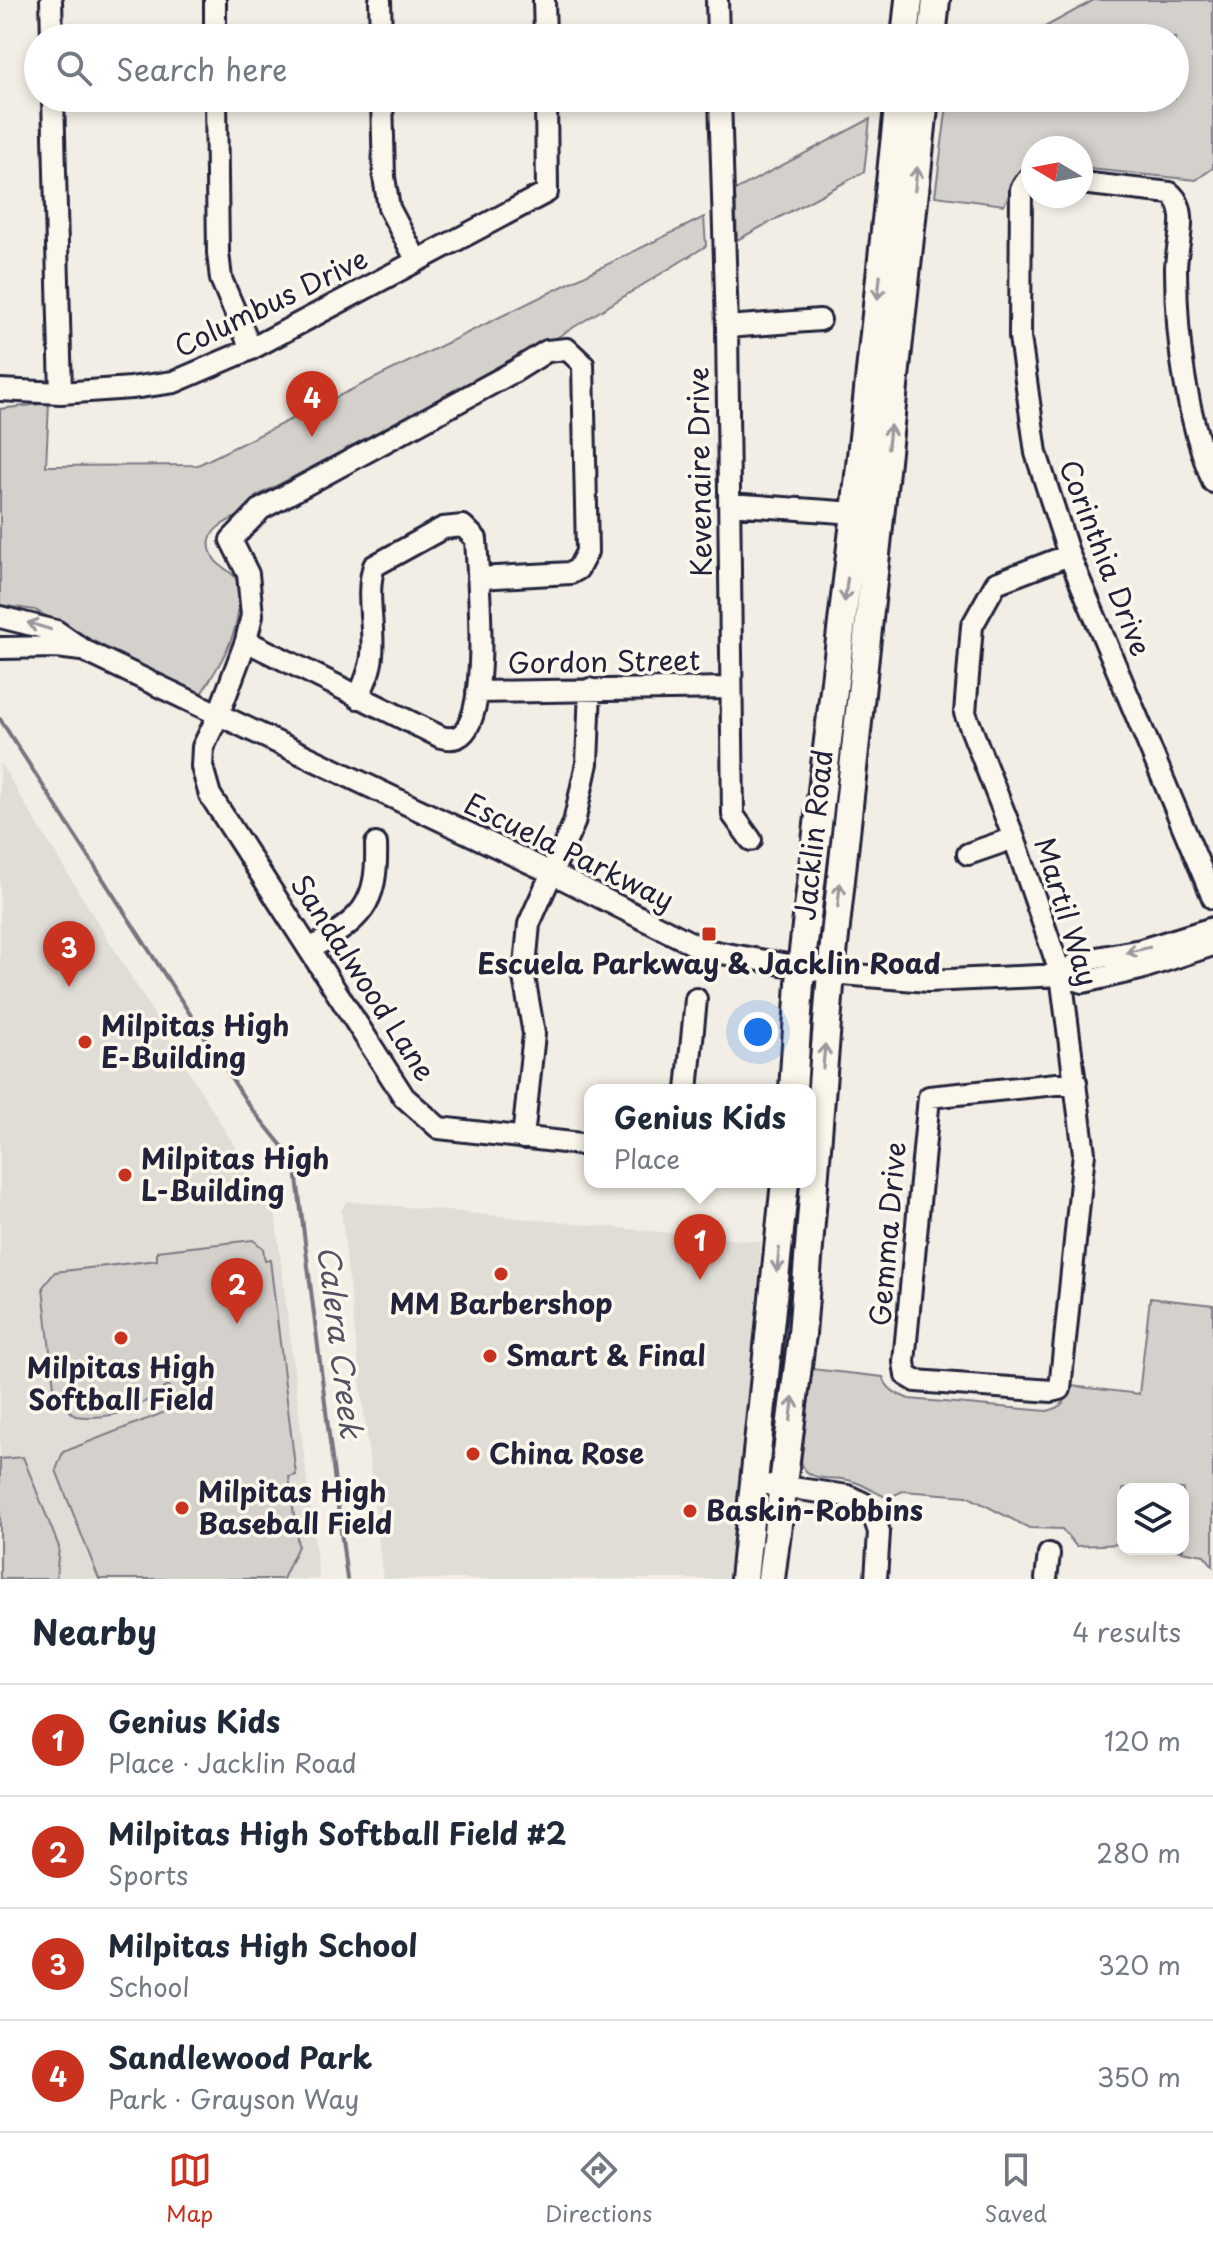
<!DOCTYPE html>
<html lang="en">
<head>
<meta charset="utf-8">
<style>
	body { margin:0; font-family:"Playpen Sans",sans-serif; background:#f2f2f3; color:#1f2937 }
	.controls { position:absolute; right:24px; bottom:24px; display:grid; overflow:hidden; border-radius:16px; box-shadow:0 4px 12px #0003 }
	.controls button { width:72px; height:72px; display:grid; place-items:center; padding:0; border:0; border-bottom:2px solid #e0e1e3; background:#fff; color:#1f2937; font:40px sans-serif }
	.compass { position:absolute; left:1021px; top:136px; width:72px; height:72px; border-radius:50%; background:#fff; box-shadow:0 4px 12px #0003; rotate:280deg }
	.you { position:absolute; left:758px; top:1032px; width:28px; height:28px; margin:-20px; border:6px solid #fff; border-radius:50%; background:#1a73e8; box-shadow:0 0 0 12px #1a73e833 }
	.badge { display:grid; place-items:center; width:52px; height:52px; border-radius:50%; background:#c8321e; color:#fff; font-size:26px; font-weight:700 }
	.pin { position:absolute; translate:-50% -66px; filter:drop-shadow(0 2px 4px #0008) }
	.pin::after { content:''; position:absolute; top:42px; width:28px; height:24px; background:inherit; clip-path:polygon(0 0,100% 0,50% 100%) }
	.popup { position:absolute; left:584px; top:1084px; width:232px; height:104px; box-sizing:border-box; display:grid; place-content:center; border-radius:16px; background:#fff; filter:drop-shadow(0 2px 6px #0005); font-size:26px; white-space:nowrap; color:#747a83 }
	.popup b { font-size:30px; color:#1f2937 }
	.popup::after { content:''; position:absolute; left:50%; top:100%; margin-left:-16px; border:16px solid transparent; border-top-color:#fff }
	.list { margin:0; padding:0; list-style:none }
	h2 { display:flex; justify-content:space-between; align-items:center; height:104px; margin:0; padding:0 32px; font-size:34px }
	h2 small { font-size:26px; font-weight:400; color:#747a83 }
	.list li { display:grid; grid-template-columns:52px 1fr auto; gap:24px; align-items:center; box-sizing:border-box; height:112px; padding:0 32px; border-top:2px solid #e0e1e3 }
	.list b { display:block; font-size:30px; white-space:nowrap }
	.list p { margin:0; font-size:26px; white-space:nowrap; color:#747a83 }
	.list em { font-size:26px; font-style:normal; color:#747a83 }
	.icon { flex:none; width:44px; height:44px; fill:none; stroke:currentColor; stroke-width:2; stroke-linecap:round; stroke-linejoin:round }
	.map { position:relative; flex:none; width:1213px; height:1579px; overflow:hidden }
	.search { position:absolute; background:#fff; box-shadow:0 4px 12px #0003; left:24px; right:24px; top:24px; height:88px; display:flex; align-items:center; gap:20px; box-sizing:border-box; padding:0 28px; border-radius:44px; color:#747a83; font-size:30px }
	.sheet { height:552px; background:#fff }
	nav { display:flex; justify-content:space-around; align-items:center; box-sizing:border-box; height:112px; border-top:2px solid #e0e1e3; background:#fff; font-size:22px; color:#747a83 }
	nav a { display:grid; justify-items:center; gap:4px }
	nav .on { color:#c8321e }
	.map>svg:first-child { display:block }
</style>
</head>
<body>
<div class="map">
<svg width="1213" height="1579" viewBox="0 0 1213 1579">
	<rect width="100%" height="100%" fill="#f2eee5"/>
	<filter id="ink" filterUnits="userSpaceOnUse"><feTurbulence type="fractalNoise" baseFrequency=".0125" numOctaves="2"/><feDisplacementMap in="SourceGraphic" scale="16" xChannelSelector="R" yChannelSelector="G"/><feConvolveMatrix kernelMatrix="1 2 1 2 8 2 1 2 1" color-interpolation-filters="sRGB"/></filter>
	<g filter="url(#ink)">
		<path fill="#e0dcd6" d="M0,763l275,449 44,367h-319z
			M346,1201l415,41 -29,337h-349l-42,-368z"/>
		<path fill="#d4d1cc" stroke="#7b7a84" stroke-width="2" d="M1094,0h119v168l-17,12 -115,-12v-20h-48v15h-8l-21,42 -69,-9 13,-98h227v-60h-150z
			M870,119l-6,53 -127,68 -2,-50z
			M704,217l2,29 -153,94 -298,157 -8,16c-20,7 -50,19 -32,47 5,8 19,11 22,21 3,8 2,23 1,31 -3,31 -23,60 -39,85l-164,-87 -35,-5v-196l49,-6 -3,63 152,-1z
			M793,1182h10l-28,281 -3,-1 11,-115 -4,-29z
			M253,1240l10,8 2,13 5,-1 26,215 -7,2 9,69 -15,33h-184l-43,-109 7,-18 115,-45 -10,-22c-27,24 -57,36 -93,31l-20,-20 -12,-109 12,-15 102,-12v-9z
			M1150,1298l63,7v261l-9,-11 -34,-6h13v-60h-60v55l-47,2 -14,-17 -33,-1 -62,-32 -64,-5 -15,7c-12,-5 -23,-13 -36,-17 -17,-6 -46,4 -51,-20l11,-92 71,8c4,13 14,17 26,22l138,12c15,-3 20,-11 25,-25l67,8z
			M23,1457l36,90 -3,32h-56v-120z"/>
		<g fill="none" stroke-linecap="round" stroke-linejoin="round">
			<path stroke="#76747f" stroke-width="4" d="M0,719l248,385 47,58 52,417"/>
			<g stroke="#22223b" stroke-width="26">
				<path id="minor" d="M51,0l1,38
					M215,0v38
					M380,0l1,38
					M544,0l1,38
					M717,0l1,38
					M53,98l8,295
					M216,98l2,155 3,26 30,70
					M382,98l2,79 5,31 28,53
					M720,98l7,229 6,488 18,25
					M1033,178l-6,2 -6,9 -1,148 16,116 33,102 144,343
					M1081,183l89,10c21,18 6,51 6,76 0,71 10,146 37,213
					M727,327l93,-7
					M0,390l61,3 70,-5 43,-6 77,-33 296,-157 -1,-94
					M729,504l141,10
					M1069,555l-73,28 -24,43 -7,87 49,125 47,137 23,178 -24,236 -8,2 -136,-10 -10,-6 -2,-13 25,-265 147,-15
					M478,578l93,-5 7,-4 9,-17 -4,-188 -16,-15 -20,2 -32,20 -254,138 -30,31 17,34 4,41 -6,26 -28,75 -15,31 -1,20 8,28 194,302 35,31 151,17
					M0,617l56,14 29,20 467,222 153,77 126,23 97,8 133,-6 22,7 57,-13 73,-24
					M246,641l195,96c8,2 17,2 23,-5 26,-30 14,-153 12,-193l-13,-13 -20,2 -69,38c-9,28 1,61 -2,89 -1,15 -8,29 -14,43
					M0,648l57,-1 24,3
					M477,692l253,-4
					M968,854l46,-16
					M310,949c51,-30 68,-43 66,-105
					M1061,975l19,-14 61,-11 72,-22
					M687,1090l9,-91
					M523,1138l11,-104 -10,-57 5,-53 45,-101 13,-60 3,-74
					M771,1485l77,11 15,7 10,11 6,18 -3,47
					M1046,1579l3,-25"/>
			</g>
			<g stroke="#22223b" stroke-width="32">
				<path id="major" d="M905,38l4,-38
					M932,38l4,-38
					M793,1090l8,-122 54,-455 44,-415
					M744,1579l41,-397
					M771,1579l31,-245 29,-361 94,-875"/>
			</g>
			<use href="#minor" stroke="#fbf7ec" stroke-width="20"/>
			<use href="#major" stroke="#fbf7ec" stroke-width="26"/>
		</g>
		<defs><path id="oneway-shaft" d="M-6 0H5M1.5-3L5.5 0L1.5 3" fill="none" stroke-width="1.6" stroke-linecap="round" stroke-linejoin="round" transform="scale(2)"/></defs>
		<g stroke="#99979c">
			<use href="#oneway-shaft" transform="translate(916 179) rotate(-84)"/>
			<use href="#oneway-shaft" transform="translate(879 287) rotate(96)"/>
			<use href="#oneway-shaft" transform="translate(889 437) rotate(-84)"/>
			<use href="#oneway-shaft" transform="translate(846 590) rotate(97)"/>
			<use href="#oneway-shaft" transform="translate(39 626) rotate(-163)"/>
			<use href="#oneway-shaft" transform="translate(839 895) rotate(-84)"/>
			<use href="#oneway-shaft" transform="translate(1138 950) rotate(167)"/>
			<use href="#oneway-shaft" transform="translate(824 1056) rotate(-85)"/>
			<use href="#oneway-shaft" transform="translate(778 1260) rotate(96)"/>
			<use href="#oneway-shaft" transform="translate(792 1409) rotate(-83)"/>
		</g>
	</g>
	<g fill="#c8321e" stroke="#fbf7ec" stroke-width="3">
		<rect x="701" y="926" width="16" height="16" rx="4"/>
		<circle cx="85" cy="1042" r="8"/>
		<circle cx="125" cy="1175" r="8"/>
		<circle cx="501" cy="1274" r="8"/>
		<circle cx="121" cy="1338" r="8"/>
		<circle cx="490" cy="1356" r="8"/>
		<circle cx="473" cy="1454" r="8"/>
		<circle cx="182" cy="1508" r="8"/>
		<circle cx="690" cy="1511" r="8"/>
	</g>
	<g text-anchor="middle" stroke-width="7" stroke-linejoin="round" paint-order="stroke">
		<g font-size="28" fill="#22223b" stroke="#fbf7ec">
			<text transform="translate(271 303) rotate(-26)" y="10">Columbus Drive</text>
			<text transform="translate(700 472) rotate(-91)" y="10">Kevenaire Drive</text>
			<text transform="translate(1105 558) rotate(69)" y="10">Corinthia Drive</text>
			<text transform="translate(604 662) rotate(-1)" y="10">Gordon Street</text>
			<text transform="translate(814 835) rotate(-84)" y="10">Jacklin Road</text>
			<text transform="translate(569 852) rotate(26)" y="10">Escuela Parkway</text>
			<text transform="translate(1066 912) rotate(73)" y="10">Martil Way</text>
			<text transform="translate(363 978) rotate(57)" y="10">Sandalwood Lane</text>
			<text transform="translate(888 1234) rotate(-85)" y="10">Gemma Drive</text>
		</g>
		<g font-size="28" font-weight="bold" fill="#22223b" stroke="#fbf7ec" text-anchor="start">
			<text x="709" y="974" text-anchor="middle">Escuela Parkway &amp; Jacklin Road</text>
			<text x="101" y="1036">Milpitas High<tspan x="101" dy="32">E-Building</tspan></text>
			<text x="141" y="1169">Milpitas High<tspan x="141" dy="32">L-Building</tspan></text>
			<text x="501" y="1314" text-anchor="middle">MM Barbershop</text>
			<text x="506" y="1366">Smart &amp; Final</text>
			<text x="121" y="1378" text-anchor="middle">Milpitas High<tspan x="121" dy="32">Softball Field</tspan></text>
			<text x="489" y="1464">China Rose</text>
			<text x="198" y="1502">Milpitas High<tspan x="198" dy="32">Baseball Field</tspan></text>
			<text x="706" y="1521">Baskin-Robbins</text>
		</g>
		<g font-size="30" font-style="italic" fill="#535263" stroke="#fbf7ec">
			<text transform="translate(339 1342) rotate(83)" y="10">Calera Creek</text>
		</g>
	</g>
</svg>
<div class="controls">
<button><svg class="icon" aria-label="layers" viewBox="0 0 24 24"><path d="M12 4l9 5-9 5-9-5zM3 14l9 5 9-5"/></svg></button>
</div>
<svg class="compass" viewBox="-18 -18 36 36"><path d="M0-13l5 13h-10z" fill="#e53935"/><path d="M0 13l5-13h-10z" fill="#747a83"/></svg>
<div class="you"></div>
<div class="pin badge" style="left:700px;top:1280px">1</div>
<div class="popup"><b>Genius Kids</b>Place</div>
<div class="pin badge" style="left:237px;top:1324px">2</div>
<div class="pin badge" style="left:69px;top:987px">3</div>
<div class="pin badge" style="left:312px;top:437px">4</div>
<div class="search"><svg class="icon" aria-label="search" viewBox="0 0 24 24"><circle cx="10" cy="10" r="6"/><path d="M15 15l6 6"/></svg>Search here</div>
</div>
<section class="sheet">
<h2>Nearby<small>4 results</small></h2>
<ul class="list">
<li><span class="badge">1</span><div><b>Genius Kids</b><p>Place · Jacklin Road</p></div><em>120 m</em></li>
<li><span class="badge">2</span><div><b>Milpitas High Softball Field #2</b><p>Sports</p></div><em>280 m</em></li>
<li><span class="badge">3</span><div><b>Milpitas High School</b><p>School</p></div><em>320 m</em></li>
<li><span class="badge">4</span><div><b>Sandlewood Park</b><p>Park · Grayson Way</p></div><em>350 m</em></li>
</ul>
</section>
<nav>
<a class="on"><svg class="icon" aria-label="map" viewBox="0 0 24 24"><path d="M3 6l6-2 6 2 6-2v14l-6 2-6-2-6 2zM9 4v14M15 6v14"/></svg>Map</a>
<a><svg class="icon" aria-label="directions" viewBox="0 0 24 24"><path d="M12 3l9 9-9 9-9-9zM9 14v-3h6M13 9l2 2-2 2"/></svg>Directions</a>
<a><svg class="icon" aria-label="saved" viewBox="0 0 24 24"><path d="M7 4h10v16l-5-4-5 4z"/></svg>Saved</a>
</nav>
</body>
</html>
